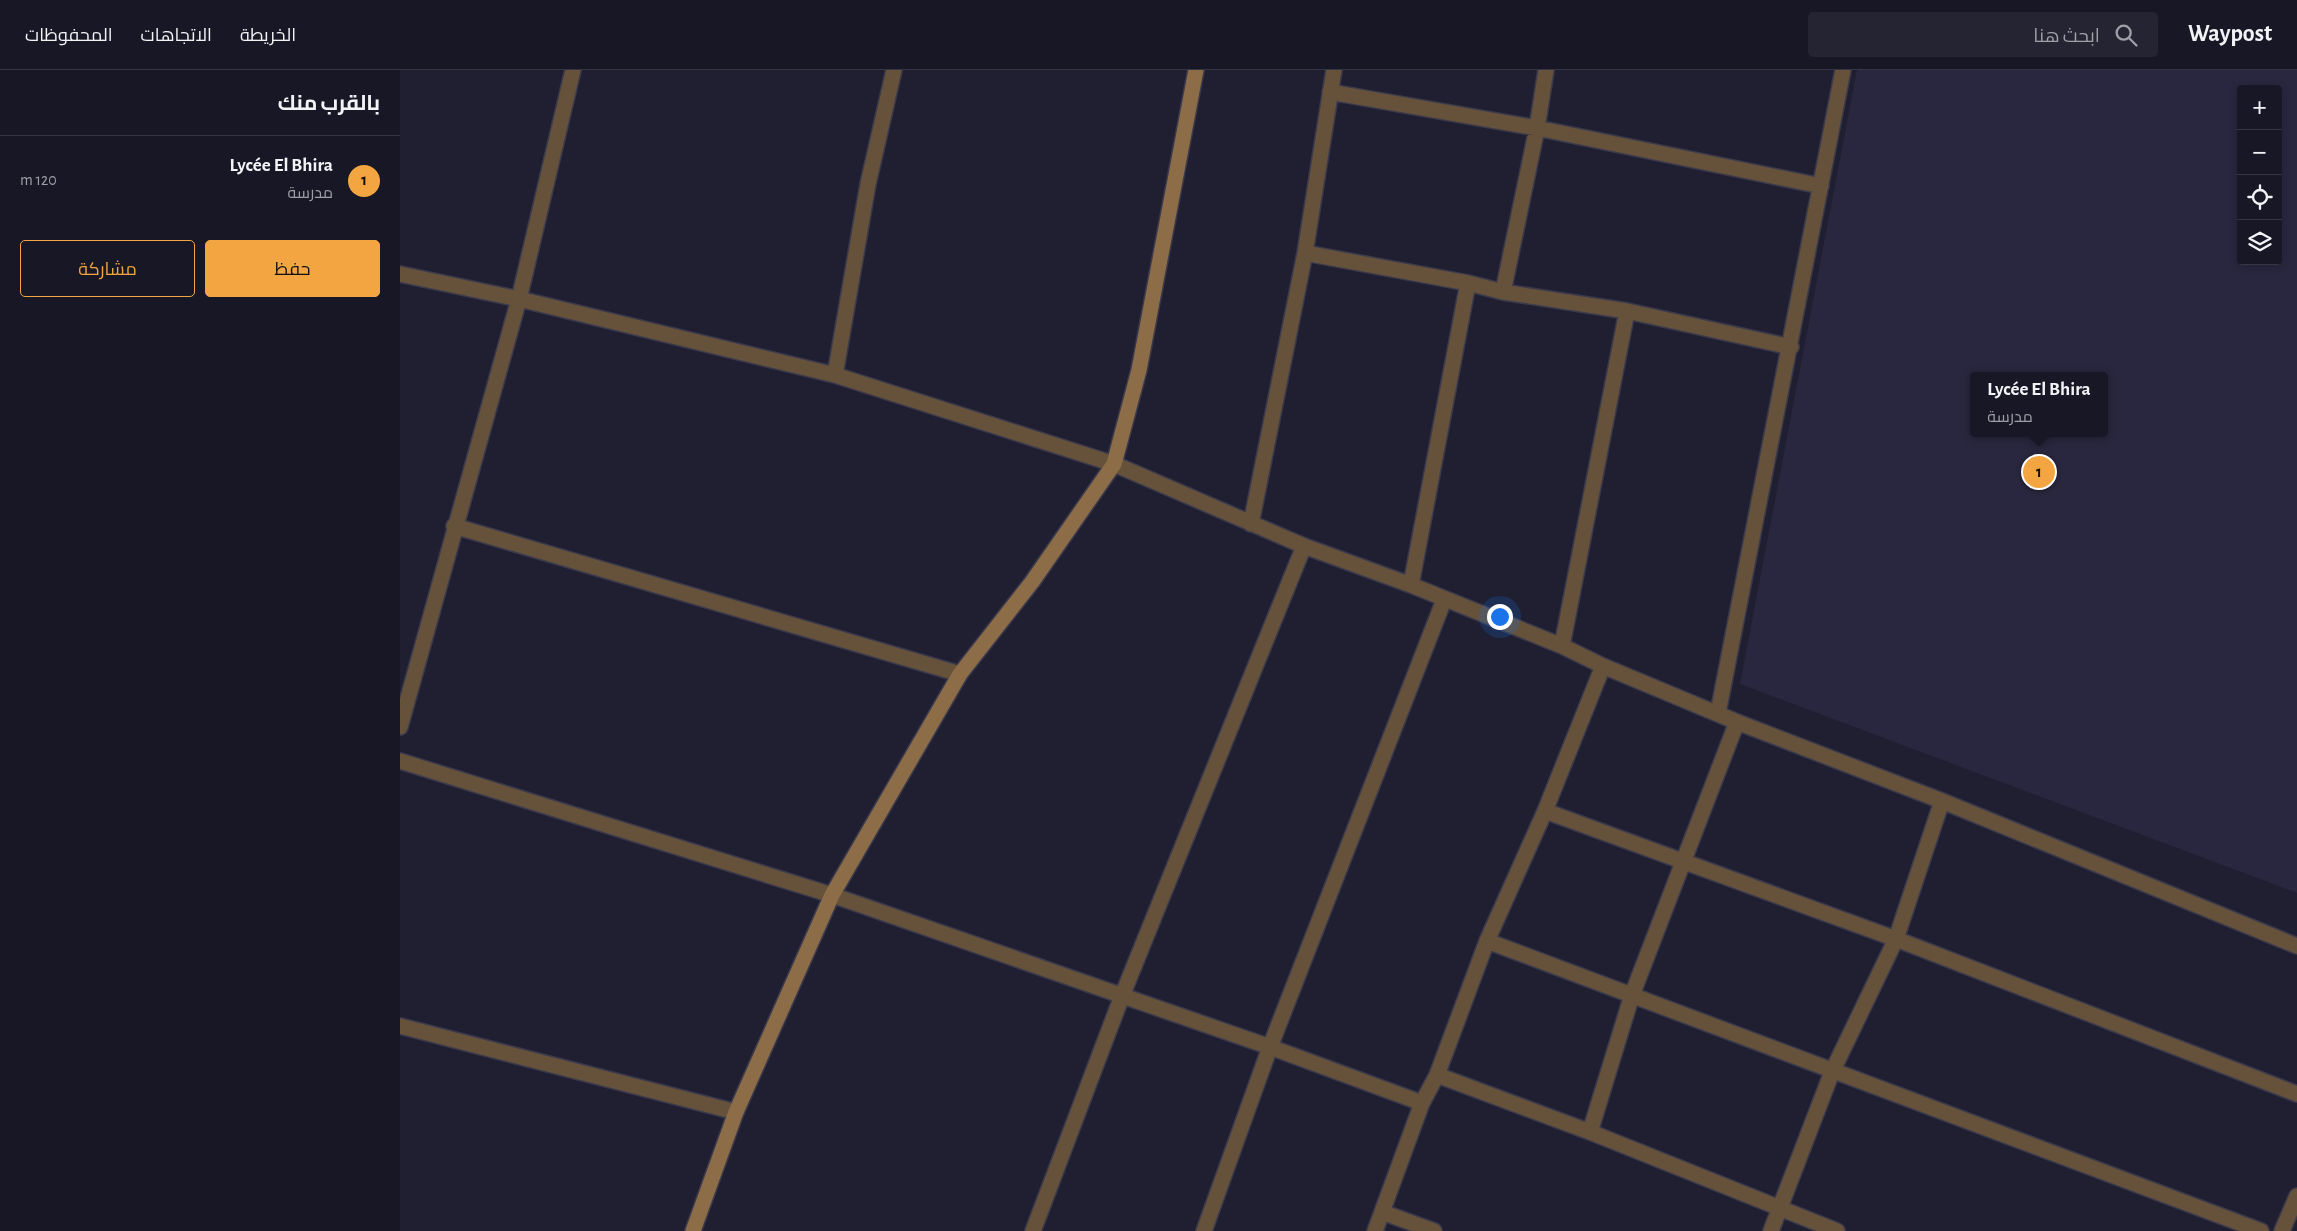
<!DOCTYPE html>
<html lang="ar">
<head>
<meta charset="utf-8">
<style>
	body { margin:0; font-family:"Alegreya Sans",Cairo,sans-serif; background:#252432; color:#f1f3f6; direction:rtl }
	.controls { position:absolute; right:15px; top:15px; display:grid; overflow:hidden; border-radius:5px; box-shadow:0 2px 8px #0003 }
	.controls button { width:45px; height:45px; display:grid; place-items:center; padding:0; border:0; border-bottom:1px solid #363642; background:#181725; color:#f1f3f6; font:25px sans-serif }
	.you { position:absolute; left:1099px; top:546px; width:18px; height:18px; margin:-12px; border:4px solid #fff; border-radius:50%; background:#1a73e8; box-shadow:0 0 0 8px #1a73e833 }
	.badge { display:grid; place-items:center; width:32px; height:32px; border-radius:50%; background:#f2a541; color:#111; font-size:16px; font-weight:700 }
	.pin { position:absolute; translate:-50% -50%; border:2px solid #fff; box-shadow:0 1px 5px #0006 }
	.popup { position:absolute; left:1570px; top:302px; width:138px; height:65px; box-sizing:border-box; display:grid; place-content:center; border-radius:5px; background:#181725; filter:drop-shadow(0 1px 4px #0005); font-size:16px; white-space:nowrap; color:#9f9fa7 }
	.popup b { font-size:19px; color:#f1f3f6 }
	.popup::after { content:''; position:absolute; left:50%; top:100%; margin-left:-10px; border:10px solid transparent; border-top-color:#181725 }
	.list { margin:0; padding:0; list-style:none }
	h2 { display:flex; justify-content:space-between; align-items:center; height:65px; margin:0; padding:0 20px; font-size:21px }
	h2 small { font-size:16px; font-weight:400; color:#9f9fa7 }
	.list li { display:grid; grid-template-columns:32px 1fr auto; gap:15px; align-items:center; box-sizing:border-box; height:90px; padding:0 20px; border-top:1px solid #363642 }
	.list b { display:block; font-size:19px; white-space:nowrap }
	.list p { margin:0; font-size:16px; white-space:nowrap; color:#9f9fa7 }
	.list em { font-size:16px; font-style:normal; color:#9f9fa7 }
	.actions { display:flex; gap:10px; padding:15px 20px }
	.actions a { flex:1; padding:11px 0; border:1px solid #f2a541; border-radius:5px; text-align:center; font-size:18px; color:#f2a541 }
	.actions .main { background:#f2a541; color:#111 }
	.icon { flex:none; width:28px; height:28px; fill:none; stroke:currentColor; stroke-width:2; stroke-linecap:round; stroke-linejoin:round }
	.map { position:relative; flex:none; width:1897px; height:1161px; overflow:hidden; direction:ltr }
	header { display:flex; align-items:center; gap:30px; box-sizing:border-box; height:70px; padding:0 25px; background:#181725; border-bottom:1px solid #363642 }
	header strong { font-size:24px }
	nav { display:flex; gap:28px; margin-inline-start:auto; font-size:18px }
	.search { width:350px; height:45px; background:#252432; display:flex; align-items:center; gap:12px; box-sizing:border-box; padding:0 18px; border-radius:5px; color:#9f9fa7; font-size:19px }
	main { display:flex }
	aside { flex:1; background:#181725 }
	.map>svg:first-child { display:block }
</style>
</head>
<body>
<header>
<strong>Waypost</strong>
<div class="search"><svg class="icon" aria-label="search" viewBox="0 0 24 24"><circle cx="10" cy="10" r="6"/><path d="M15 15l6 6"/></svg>ابحث هنا</div>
<nav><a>الخريطة</a><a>الاتجاهات</a><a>المحفوظات</a></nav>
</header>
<main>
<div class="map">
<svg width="1897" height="1161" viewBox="0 0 1897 1161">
	<rect width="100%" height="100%" fill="#201f31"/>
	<path fill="#28273f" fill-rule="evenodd" d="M1457,0h440v823l-557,-209zM1841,19h37v172h-37zM1574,306h130v57h-130z"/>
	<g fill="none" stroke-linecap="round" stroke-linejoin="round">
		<g stroke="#3b3a4c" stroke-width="18">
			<path id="street" d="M930,22l207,36 284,58
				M905,183l163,30 35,9 124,19 164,36
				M0,204l119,25 316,76 279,89 190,82 107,39 151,61 41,20 134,56 205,79 355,145
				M1103,222l34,-164 9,-58
				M435,305l33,-191 26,-114
				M851,454l54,-271 29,-183
				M54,456l506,148
				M1011,515l57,-302
				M1162,576l65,-335
				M1318,643l125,-643
				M0,657l119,-428 54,-229
				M0,691l432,134 438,152 152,56
				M1145,741l351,128 401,155
				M1087,871l774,290
				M0,956l336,86
				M1037,1005l153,57 247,99
				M1190,1062l42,-137 105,-273
				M982,1142l52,19
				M633,1161l89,-235 182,-450
				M804,1161l66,-184 174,-447
				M975,1161l47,-128 15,-28 50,-134 58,-130 58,-145
				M1371,1161l61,-159 64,-133 46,-138
				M1882,1161l15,-35"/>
		</g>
		<g stroke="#3b3a4c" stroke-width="18">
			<path id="secondary" d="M293,1161l43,-119 96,-217 128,-221 72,-92 82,-118 25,-94 57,-300"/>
		</g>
		<use href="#street" stroke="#66523b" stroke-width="15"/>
		<use href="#secondary" stroke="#8d6d47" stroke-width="15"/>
	</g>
</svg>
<div class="controls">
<button>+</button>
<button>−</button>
<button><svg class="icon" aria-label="locate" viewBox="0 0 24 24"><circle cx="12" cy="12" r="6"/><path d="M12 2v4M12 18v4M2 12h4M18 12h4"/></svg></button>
<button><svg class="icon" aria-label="layers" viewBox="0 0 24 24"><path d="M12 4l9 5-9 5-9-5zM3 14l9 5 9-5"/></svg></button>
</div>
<div class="you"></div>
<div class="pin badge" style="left:1639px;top:402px">1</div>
<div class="popup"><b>Lycée El Bhira</b>مدرسة</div>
</div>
<aside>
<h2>بالقرب منك<small></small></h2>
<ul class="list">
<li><span class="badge">1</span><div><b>Lycée El Bhira</b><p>مدرسة</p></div><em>120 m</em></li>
</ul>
<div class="actions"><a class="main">حفظ</a><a>مشاركة</a></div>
</aside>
</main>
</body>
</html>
